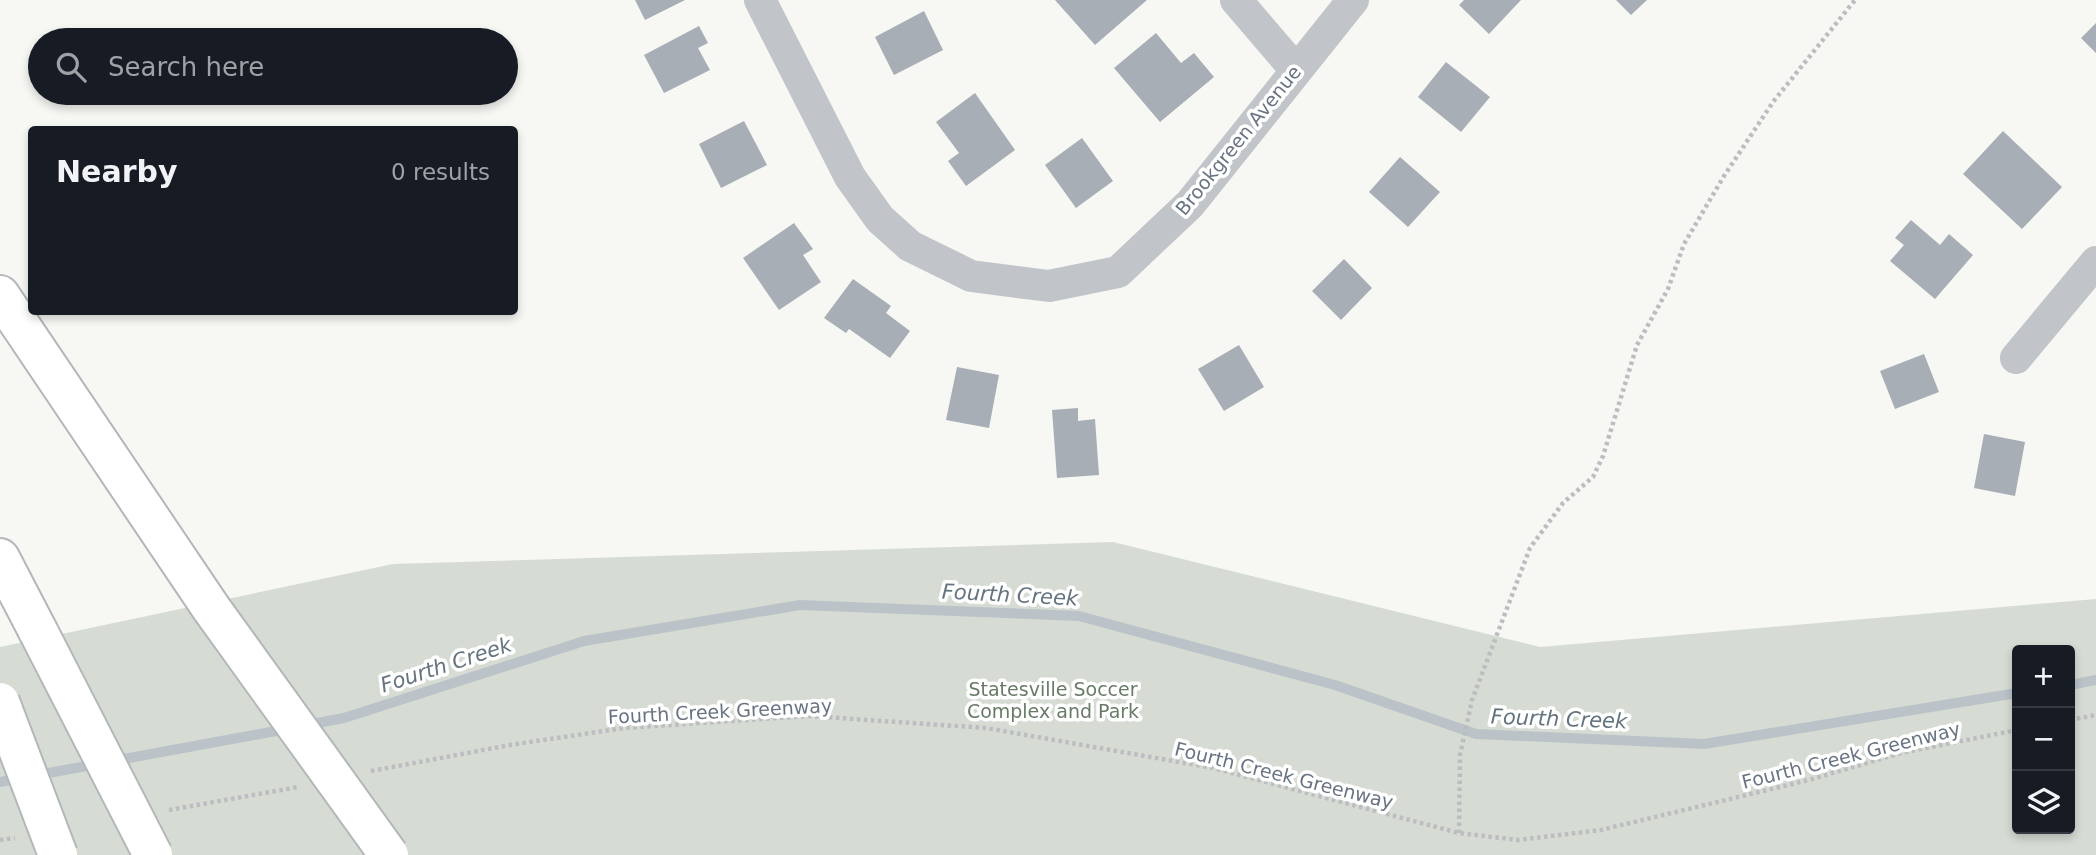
<!DOCTYPE html>
<html lang="en">
<head>
<meta charset="utf-8">
<style>
	body { margin:0; font-family:"DejaVu Sans",sans-serif; background:#242831; color:#f1f3f6 }
	.controls { position:absolute; right:21px; bottom:21px; display:grid; overflow:hidden; border-radius:7px; box-shadow:0 4px 10px #0003 }
	.controls button { width:63px; height:63px; display:grid; place-items:center; padding:0; border:0; border-bottom:2px solid #363941; background:#171b24; color:#f1f3f6; font:35px sans-serif }
	.list { margin:0; padding:0; list-style:none }
	h2 { display:flex; justify-content:space-between; align-items:center; height:91px; margin:0; padding:0 28px; font-size:30px }
	h2 small { font-size:23px; font-weight:400; color:#9ea1a6 }
	.icon { flex:none; width:38px; height:38px; fill:none; stroke:currentColor; stroke-width:2; stroke-linecap:round; stroke-linejoin:round }
	.map { position:relative; flex:none; width:2096px; height:855px; overflow:hidden }
	.search { position:absolute; background:#171b24; box-shadow:0 4px 10px #0003; left:28px; top:28px; width:490px; height:77px; display:flex; align-items:center; gap:18px; box-sizing:border-box; padding:0 24px; border-radius:38px; color:#9ea1a6; font-size:26px }
	.panel { position:absolute; background:#171b24; box-shadow:0 4px 10px #0003; left:28px; top:126px; width:490px; height:189px; border-radius:7px }
	.map>svg:first-child { display:block }
</style>
</head>
<body>
<div class="map">
<svg width="2096" height="855" viewBox="0 0 2096 855">
	<rect width="100%" height="100%" fill="#f7f7f4"/>
	<path fill="#d6dcd4" fill-rule="evenodd" d="M1113,542l427,105 556,-48v256h-2096v-208l393,-83zM2017,650h53v179h-53z"/>
	<g fill="none" stroke-linecap="round" stroke-linejoin="round">
		<path stroke="#bbc3c8" stroke-width="10" d="M2070,685l26,-5
			M306,725l38,-7 240,-77 216,-36 279,11 256,69 141,49 228,10 313,-51
			M113,761l174,-32
			M37,775l61,-11
			M0,782l19,-4"/>
	</g>
	<path fill="#a8aeb5" d="M635,0h50l-40,20z
		M1055,0h92l-52,45z
		M1464,0h57l-32,34 -30,-29z
		M1616,0h31l-16,15z
		M924,11l19,39 -49,25 -19,-38z
		M2096,23v30l-15,-15z
		M699,26l9,17 -10,5 12,22 -46,23 -20,-38z
		M1156,33l25,30 13,-10 20,24 -54,45 -46,-54z
		M1446,62l44,35 -29,35 -43,-35z
		M975,93l40,57 -49,36 -18,-25 11,-8 -23,-31z
		M744,121l23,44 -46,23 -22,-44z
		M2003,131l59,56 -40,42 -59,-55z
		M1082,138l31,43 -37,27 -31,-43z
		M1400,157l40,35 -32,35 -39,-35z
		M1911,220l29,25 9,-11 24,21 -38,44 -45,-38 14,-16 -9,-7z
		M794,223l19,26 -10,6 18,27 -42,28 -36,-52z
		M1344,259l28,29 -31,32 -29,-29z
		M853,279l38,27 -5,7 24,18 -20,27 -41,-29 -3,4 -22,-15z
		M1239,345l25,42 -40,24 -26,-42z
		M1924,354l15,38 -44,17 -15,-38z
		M957,367l42,8 -10,53 -43,-8z
		M1078,408v13l17,-2 4,56 -42,3 -5,-68z
		M1984,434l41,8 -10,54 -41,-8z"/>
	<g fill="none" stroke-linecap="round" stroke-linejoin="round">
		<g stroke="#b4b7ba" stroke-width="42">
			<path id="highway" d="M0,295l211,313
				M0,558l38,73"/>
		</g>
		<path stroke="#bbbdc0" stroke-width="4.5" stroke-dasharray="3.5 3.5" stroke-linecap="butt" d="M2070,720l26,-5
			M371,771l139,-26 114,-17 185,-12 177,12 227,40 246,65 59,7 83,-10 208,-50 92,-27 116,-23
			M169,810l129,-23
			M1459,833l1,-78 12,-55 58,-152 33,-45 30,-26 10,-21 34,-111 31,-56 16,-45 40,-68 49,-74 82,-102
			M0,840l15,-2"/>
		<path stroke="#c1c4c8" stroke-width="32" d="M760,0l90,177 30,42 30,27 61,30 78,10 69,-14 72,-68 163,-204
			M1236,0l59,69
			M2016,358l80,-96"/>
		<use href="#highway" stroke="#fff" stroke-width="38"/>
		<g stroke="#b4b7ba" stroke-width="42" stroke-linecap="butt">
			<path id="highway-bridge" d="M211,608l178,247
				M38,631l115,224
				M0,702l58,153"/>
		</g>
		<use href="#highway-bridge" stroke="#fff" stroke-width="38"/>
	</g>
	<g text-anchor="middle" stroke-width="7" stroke-linejoin="round" paint-order="stroke">
		<g font-size="19" fill="#687483" stroke="#fff">
			<text transform="translate(1238 140) rotate(-51)" y="7">Brookgreen Avenue</text>
			<text transform="translate(720 711) rotate(-3)" y="7">Fourth Creek Greenway</text>
			<text transform="translate(1851 755) rotate(-14)" y="7">Fourth Creek Greenway</text>
			<text transform="translate(1284 775) rotate(14)" y="7">Fourth Creek Greenway</text>
		</g>
		<g font-size="19" fill="#687b67" stroke="#fff">
			<text x="1053" y="696">Statesville Soccer<tspan x="1053" dy="22">Complex and Park</tspan></text>
		</g>
		<g font-size="21" font-style="italic" fill="#64747f" stroke="#fff">
			<text transform="translate(1010 595) rotate(3)" y="7">Fourth Creek</text>
			<text transform="translate(446 665) rotate(-18)" y="7">Fourth Creek</text>
			<text transform="translate(1559 719) rotate(2)" y="7">Fourth Creek</text>
		</g>
	</g>
</svg>
<div class="controls">
<button>+</button>
<button>−</button>
<button><svg class="icon" aria-label="layers" viewBox="0 0 24 24"><path d="M12 4l9 5-9 5-9-5zM3 14l9 5 9-5"/></svg></button>
</div>
<div class="search"><svg class="icon" aria-label="search" viewBox="0 0 24 24"><circle cx="10" cy="10" r="6"/><path d="M15 15l6 6"/></svg>Search here</div>
<section class="panel">
<h2>Nearby<small>0 results</small></h2>
<ul class="list">
</ul>
</section>
</div>
</body>
</html>
